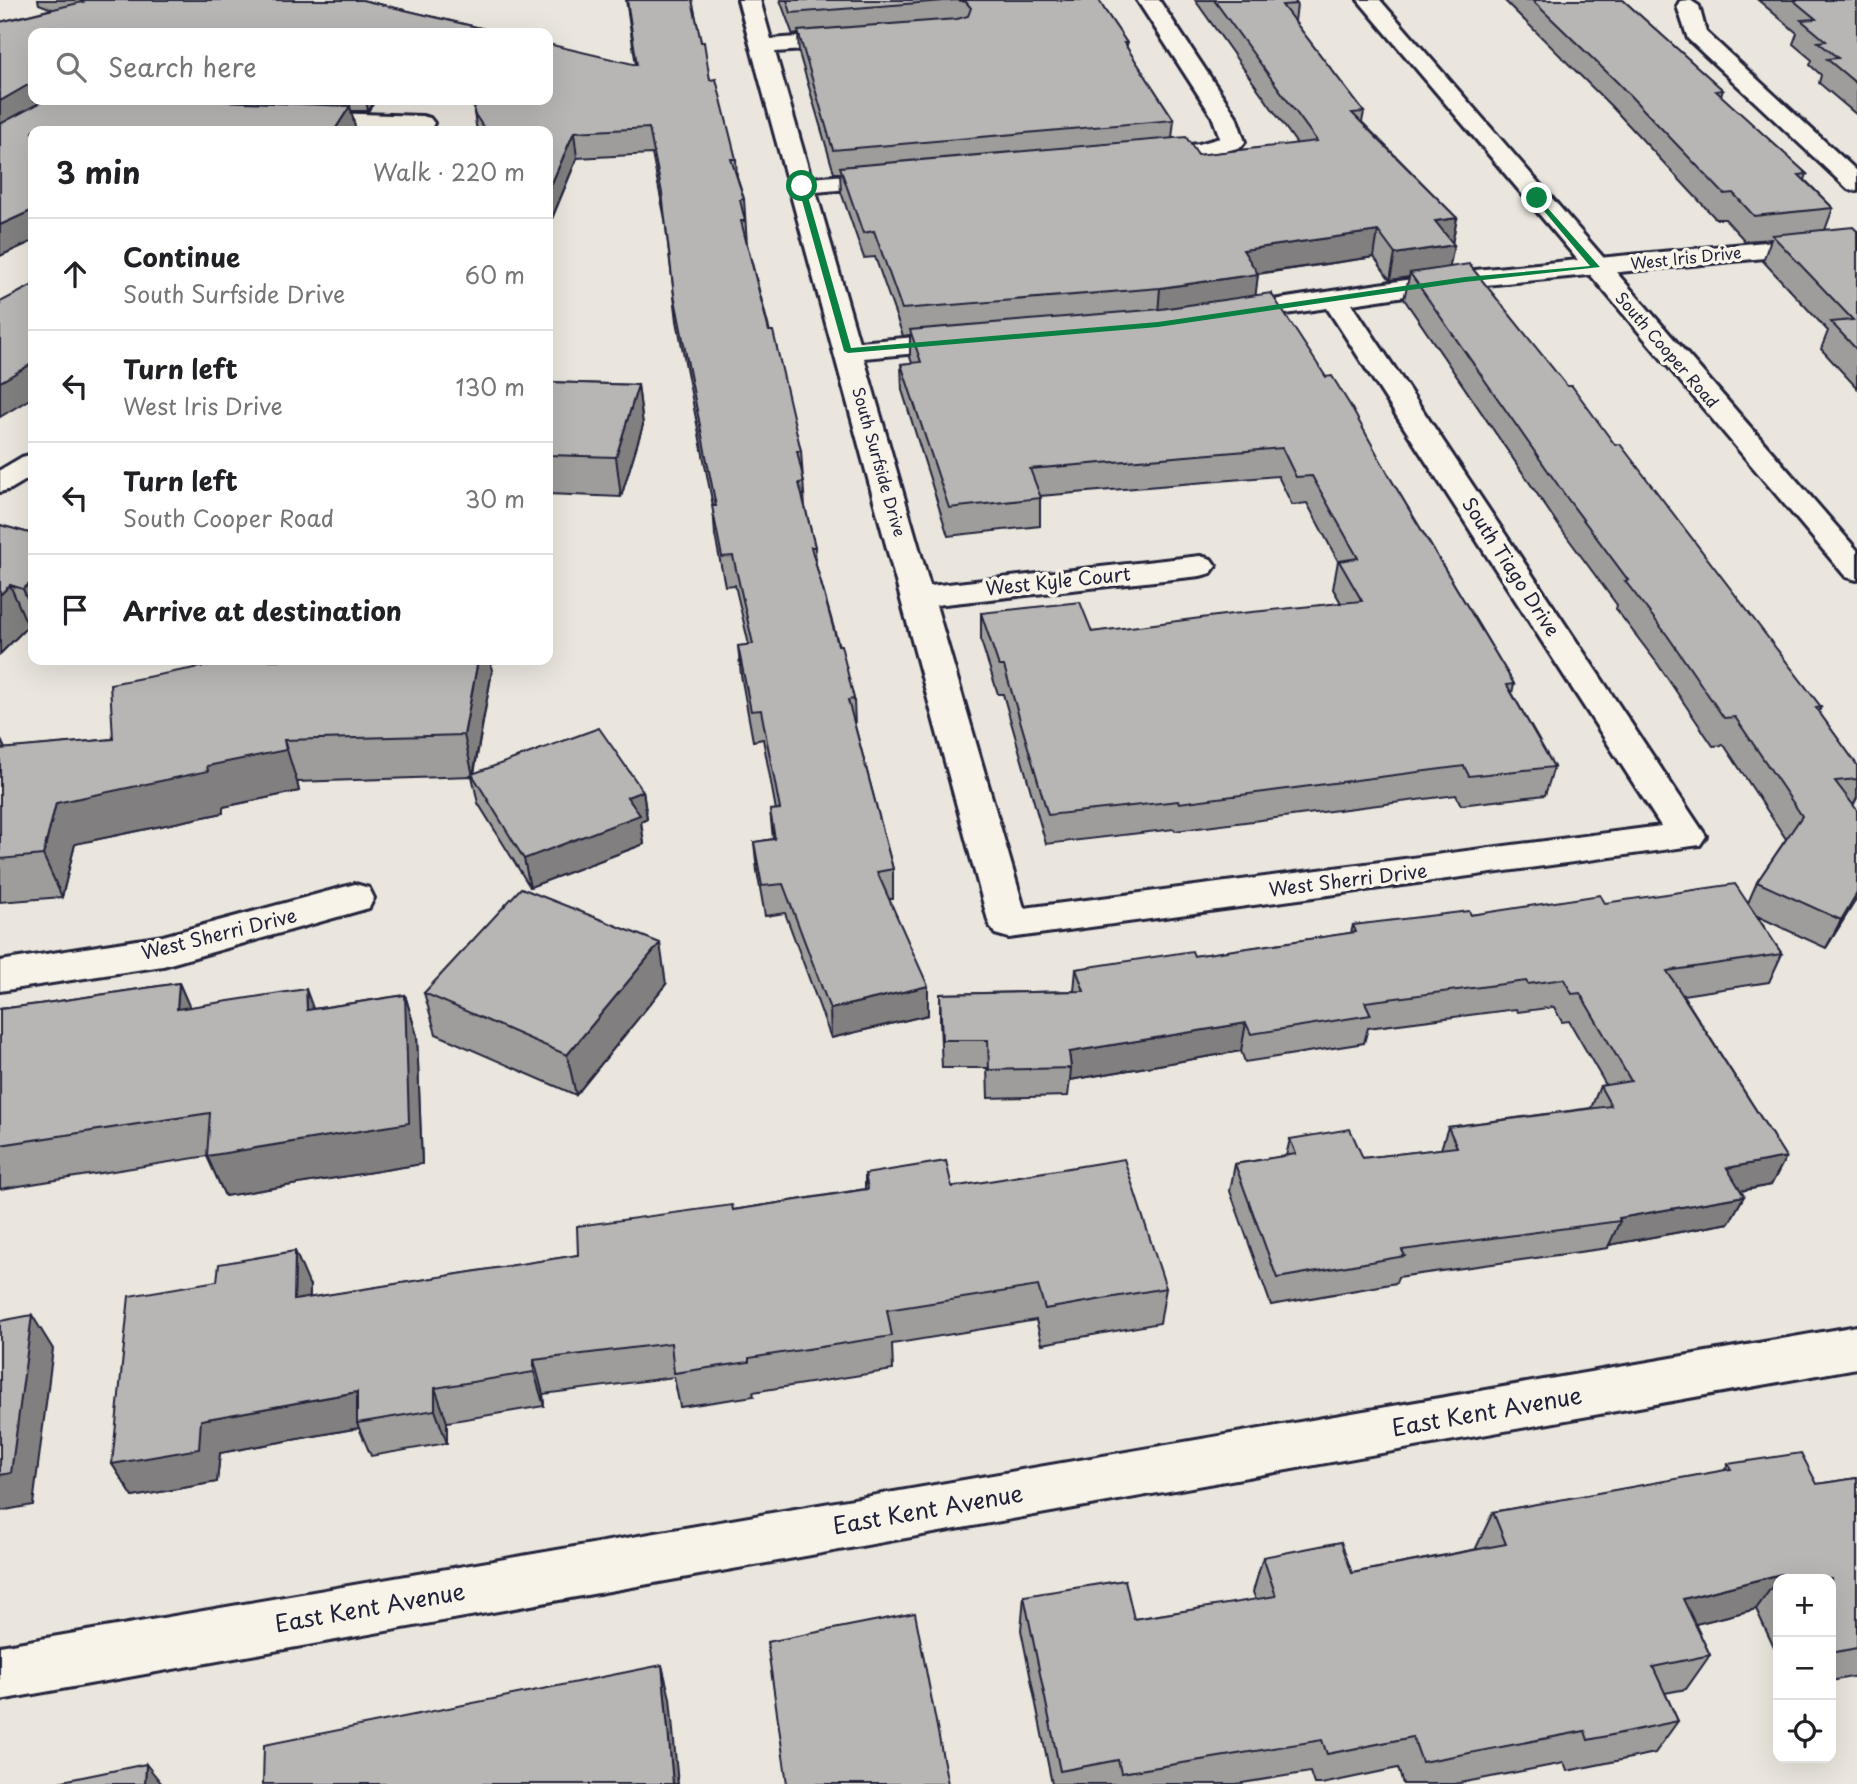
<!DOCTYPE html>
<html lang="en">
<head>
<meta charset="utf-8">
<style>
	body { margin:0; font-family:"Playpen Sans",sans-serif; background:#f2f2f2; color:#202124 }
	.controls { position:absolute; right:21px; bottom:21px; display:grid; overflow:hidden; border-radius:14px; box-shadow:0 7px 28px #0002 }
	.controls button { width:63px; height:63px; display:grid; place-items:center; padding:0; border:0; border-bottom:2px solid #e0e0e0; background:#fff; color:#202124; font:35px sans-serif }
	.stop { position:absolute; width:21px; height:21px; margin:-16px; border:5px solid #0b8043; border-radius:50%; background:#fff }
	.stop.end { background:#0b8043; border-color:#fff; box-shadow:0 2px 7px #0008 }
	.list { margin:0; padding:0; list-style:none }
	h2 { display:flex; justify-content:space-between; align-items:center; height:91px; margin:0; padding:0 28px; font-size:30px }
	h2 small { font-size:23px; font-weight:400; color:#757577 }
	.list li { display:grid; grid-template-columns:46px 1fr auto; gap:21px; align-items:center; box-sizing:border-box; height:112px; padding:0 28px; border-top:2px solid #e0e0e0 }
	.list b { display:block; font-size:26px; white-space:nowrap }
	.list p { margin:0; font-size:23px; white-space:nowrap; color:#757577 }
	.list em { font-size:23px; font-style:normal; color:#757577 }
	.icon { flex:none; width:38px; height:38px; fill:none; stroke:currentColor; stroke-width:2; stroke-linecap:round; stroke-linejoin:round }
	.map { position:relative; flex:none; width:1857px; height:1784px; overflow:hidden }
	.search { position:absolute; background:#fff; box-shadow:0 7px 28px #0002; left:28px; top:28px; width:525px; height:77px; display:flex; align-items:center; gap:18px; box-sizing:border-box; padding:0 24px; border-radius:14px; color:#757577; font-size:26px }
	.panel { position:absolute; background:#fff; box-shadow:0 7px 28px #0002; left:28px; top:126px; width:525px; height:539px; border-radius:14px }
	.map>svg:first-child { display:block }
</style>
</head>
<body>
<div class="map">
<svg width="1857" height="1784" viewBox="0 0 1857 1784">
	<rect width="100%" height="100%" fill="#eae6de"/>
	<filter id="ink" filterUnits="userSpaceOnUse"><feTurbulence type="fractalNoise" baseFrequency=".0143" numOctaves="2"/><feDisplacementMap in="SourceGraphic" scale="14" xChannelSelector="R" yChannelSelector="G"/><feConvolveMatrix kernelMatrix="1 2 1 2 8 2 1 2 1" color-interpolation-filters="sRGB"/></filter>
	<g filter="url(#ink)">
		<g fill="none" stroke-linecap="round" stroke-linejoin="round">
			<g stroke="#22223b" stroke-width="6">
				<path id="street" d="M738,0h22l11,39 80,-6 8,2 3,5 -3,5 -8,2 -76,5 36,126 81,-7 9,2 3,5 -3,5 -9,2 -76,7 43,150 102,-9 10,2 4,6 -4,6 -10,2 -97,9 66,228 270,-30 11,3 5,7 -5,7 -11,3 -264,29 88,303 637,-82 -334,-518 -97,14 -10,-2 -4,-6 4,-6 245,-37 392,-38v16l-392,38 -113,17 348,523 6,9 -6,9 -691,93 -14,-4 -6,-10z
					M1137,0h22l77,116 9,26 -4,5 -41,11 -56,5 -9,-2 -3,-5 3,-5 64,-7 21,-6 -8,-22z
					M1690,0l9,6 7,26 151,139v20l-9,-2 -160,-150 -11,-33 3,-5z
					M301,112l121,4 8,2 4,5 -4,8 -137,-7 -4,-5 4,-5z
					M33,454v22l-22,13 -11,3v-22l22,-13z
					M355,884l14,4 5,10 -5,10 -206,58 -163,25v-30l163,-25z
					M1857,1326v42l-1857,332v-54z"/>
			</g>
			<g stroke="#22223b" stroke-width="6">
				<path id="secondary" d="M1358,0h22l477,550v30l-11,-3z"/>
			</g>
			<use href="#street" fill="#f7f3e8" fill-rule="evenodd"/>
			<use href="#secondary" fill="#f7f3e8" fill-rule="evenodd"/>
		</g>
		<path fill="#9e9d9c" stroke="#22223b" stroke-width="2" d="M38,0h324l140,33h-469v67h343l-8,11h-17l5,20h-323v110l-33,15v-234l52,-13 -13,-5z
			M626,0h66l9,42 9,38 26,79 1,19 7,21 3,45 54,207 4,56 10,40 1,18 38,134 1,27 38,143v30h-4l39,116 -97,23 -46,-125 -20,3 -8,-45 -3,-29 19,-3 -3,-29h6l-13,-71 -10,2 -12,-66 -3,-29 11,-1 -14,-60 -10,1 -10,-51 -2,-29 -36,-185 -12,-102 -13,-65 -75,4 -29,70v-97h-71l-3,-18 1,-10 -14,-3h87l88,-35z
			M780,0h319l5,9 23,34v5l47,72 -2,19 26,16 99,-11 -102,-144h99l3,4 -2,18 69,90 -2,10 95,96 -5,25 2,2 -5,22 118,119 48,59 206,262 -2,5 38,53v33l-4,8 4,92 -31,50 -69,-32 25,38 -13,28 -86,13 103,162 -15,28 -30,6 3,5 -15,27 -120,22 -1,3 -210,29 -2,6 -125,22 -41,-114 5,-27 51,-8 4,-17 73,19 78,-9 7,-22 143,-19 9,-22 6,-1 -37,-64 -7,1 -8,-15 -36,5 -2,-3 -148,19 -4,15 -119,19 -4,-11 -171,29 -2,16 -80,2 -1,-30h-45l-2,-46v-28l134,-3 2,-22 118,-13 157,-23 2,-8 252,-22h143l9,-21 29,-43 -62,-94 -11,1 -56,-83 -41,-54 1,-4 -58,-79 -155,-227 5,-22 -19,3 -16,-23 -116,17 -3,21 137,186 122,203 -2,9 42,74 -9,28 -84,10 -5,-10 -281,36 -1,-2 -128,15 -43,-150h-5l-17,-53v-28l111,19 249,-29 -8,-14 5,-28 -31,-58 -15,2 -14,-29 -238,20v30l-92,10 -46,-146 -1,-26 11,-1 -2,-6v-22l-7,1 -28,-79 -11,1 -23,-66 -1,-19h-6l-35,-120 -1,-19 -5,1z
			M1504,0h119l100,90 -2,6 86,78 -2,6 28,28 -8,22 32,1v157l-36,-39 7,-18 -65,-70 8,-22 -26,2 -20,-22h-9l-105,-113z
			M1758,0h99v115l-38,-32 2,-8 -11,-10 2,-5 -19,-16 4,-11z
			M548,382l90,3 5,40 -22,72 -73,-3z
			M0,525l33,9v94l-5,-2 -28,28z
			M492,671l-18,103 169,17 4,28 -6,3 3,22 -114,43 -52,-84 -6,-27 -175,6 2,9 -76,16v6l-148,31 -13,53 -62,5v-162l5,9 108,-10z
			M179,983l10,24 124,2 92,-14 12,41 5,128 -197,32 -18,-40 -207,33v-180l39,-5z
			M666,984l-90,111 -140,-61 -12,-41z
			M865,1174l87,13 214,101 -6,35 -118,21 -6,-24 -144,24 1,26 -140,22 1,4 -74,11 -6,-30 -131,17 1,12 -97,16v21l-76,13 -12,-28 -139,25 -3,29 -84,15 -21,-33 198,-178v12l268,-43 155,-45 132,-21z
			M1728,1464l89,20 40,-6v198l-26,5v-102h-53v77l-22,-47 -61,15 15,31 -24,34 -21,4 13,28 -23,32 -88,18 -3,-8 -109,21h-52l-5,-16 -76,16h-8l-4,-12 -74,12h-184l-31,-154 3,-34 110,23 122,-19 -3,-8 10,-35 89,16 125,-24 -1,-1 17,-36 231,-41z"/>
		<path fill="#817f7f" stroke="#22223b" stroke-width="2" d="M33,82v18h25l-58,32v-31z
			M366,100h10l-8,11z
			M350,106l6,25h-22z
			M574,132l3,26 -29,70v-36z
			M33,210v31l-33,15v-31z
			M1457,218l-5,26 -17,-23z
			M1378,231l-4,26 -134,19 3,-26z
			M1454,245l-5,26 -39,2 -1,4 -19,3 5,-26z
			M1258,274l-3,26 -97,14 2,-26z
			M548,334l4,28 -4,3z
			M33,363v34l-33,20v-35z
			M638,385l5,40 -22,72 -5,-40z
			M33,581v31l-10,-23z
			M10,585l18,41 -28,28v-59z
			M478,660h12l2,11 -19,105 -9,-41z
			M1,740l19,41 -20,-30z
			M284,740l13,42 2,9 -76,16v6l-148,31 -13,53 -19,-42 13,-52 151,-37z
			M643,791l4,28 -6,3 3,22 -114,43 -6,-28 103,-62z
			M1857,893v5l-31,50 15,-28z
			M660,943l6,41 -90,111 -9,-40z
			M179,983l18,41 -20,-15z
			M928,986v29l-97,23 -1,-29z
			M306,989l15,41 -14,-20z
			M405,995l12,41 5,128 -197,32 -18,-40z
			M1246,1023l-5,28 -171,29 1,-12 -2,-16z
			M1786,1157l-15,28 -58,11 14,-28z
			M1744,1196l-15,27 -120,22 11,-24 -1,-3z
			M295,1251l15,35 -1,49 -15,-35z
			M32,1315l21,34 -20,156 -33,6v-36z
			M534,1360l9,34 1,12 -10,-34z
			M435,1388l12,34v21l-12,-33z
			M357,1392v31l2,5 -139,25 -3,29 -84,15 -21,-33 89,-44z
			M1781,1574l-25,35 -96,24 23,-34z
			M662,1665l8,33 8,86h-5z
			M146,1764l16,20h-17z"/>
		<path fill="#b8b6b5" stroke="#22223b" stroke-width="2" d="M79,0h283l140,33h-469v49l-33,19v-79l83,-20z
			M627,0h65l9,42h3l6,38 6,-1 20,80h-5l13,40 -4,1 5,21h-4l28,110h4l28,120h-4l7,31 -5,1 16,64h-4l27,98h3l13,54 -6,1 45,169 -16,3 51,114 -98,23 -47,-125 -21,2 -8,-44 21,-3 -5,-29 10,-1 -19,-99 -10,1 -13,-65 15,-2 -20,-88 -11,1 -10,-51h4l-42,-212 -12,-101 -13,-65 -75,4 -26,60v-61h-62l-12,-18 1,-13h73v-56l89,21z
			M787,0h312l5,9 23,34h-3l50,77 -341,30 -35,-119 159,-12 11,-3 3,-8 -5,-6 -9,-2 -166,13z
			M1214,0h80l3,4 -15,1 82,107 -12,1 105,105 -22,3 19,24 -59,9 -17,-23 -135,19 15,24 -98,14 -258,21 -28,-78 -11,2 -23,-66 346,-30 12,18 119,-14z
			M1532,0h91l100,90 -7,1 91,83 -8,1 34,33 -79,8 -21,-23 -9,1 -107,-112z
			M1793,0h64v84l-30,-25 11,-1 -20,-16 8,-1 -25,-21 15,-1z
			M45,100h147l158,6 -16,25h-301v79l-33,15v-101z
			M1853,227l4,4v119l-26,-28 22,-2 -81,-85z
			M1469,264l98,122h5l43,59 5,-1 201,263 -5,1 41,57v14l-22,2 22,29v83l-16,27 -84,-38 45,-66 -67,-99 -11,1 -57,-83 -42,-54 3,-1 -61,-82 -157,-225z
			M33,285v78l-33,19v-80z
			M1271,293l55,84 6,-1 18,29 42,76 122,203 -7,1 47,82 -85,9 -5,-10 -285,37 -1,-2 -130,14 -44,-149h-5l-18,-53 99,-11 12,30 140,-18 130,-13 -23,-40 19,-3 -46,-82 -16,1 -14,-29 -252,21 11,29 -92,10 -48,-144 20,-2 -11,-32 251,-21z
			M548,382l90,3 -22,72 -68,-2z
			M0,525l33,9v47l-10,8 -13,-4 -10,10z
			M237,660h241l-14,75 -180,5 2,10 -79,16 1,5 -152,32 -13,52 -43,4v-110l113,-10 -3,-55z
			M599,728l44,63 -16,6 13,18 -116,44 -52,-85z
			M1735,884l47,70 -115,17 119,186 -59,11 17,28 -125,22 1,3 -218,29 3,6 -128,22 -42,-114 61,-10 -6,-15 60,-10 13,29 94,-11 -9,-20 163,-21 -11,-20 31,-5 -51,-88 -8,1 -8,-15 -36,5 -2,-3 -161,21 6,13 -120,19 -5,-11 -177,29 2,16 -82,2 -1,-30h-46l-2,-46 144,-3 -8,-22 116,-18 2,5 162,-24 -3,-7 116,-14 2,4 129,-20 5,8z
			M521,888l139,55 -93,112 -143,-62z
			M179,983l-2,26 129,-20 1,21 98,-15 4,128 -202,33 3,-43 -210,32v-136l39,-5z
			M1124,1159l42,129 -121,21 -7,-23 -151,24 5,26 -143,22v4l-75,11 -3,-30 -137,17v12l-99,16v22l-78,13v-31l-156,28 -2,29 -87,15 17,-168 88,-15 2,-17 76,-13 -1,49 284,-45 -1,-29 155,-21 1,5 135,-21 -3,-15 81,-13 6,26z
			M32,1315l-21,158 -11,2v-154z
			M1801,1453l16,31 40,-6v170l-26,5v-74h-47l-3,-5 -98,25 27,56 -57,12 25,54 -90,19 -3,-9 -163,31 -9,-25 -86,17 -5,-14 -201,33 -3,-13 -58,11 -36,-175 101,-16 9,39 142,-23 -13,-39 78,-15 11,31 154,-29 -13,-32 238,-43 -3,-5z
			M915,1613l33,171h-161l-20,-142z
			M662,1665l11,119h-410l1,-39z
			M146,1764l-1,20h-97z"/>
	</g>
	<path fill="#0b8043" d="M802,184l3,2 46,162 307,-26 307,-45 125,-11 -56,-67 3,-3 63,71 -135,15 -307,45 -310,26 -4,-2 -46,-165z"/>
	<g text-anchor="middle" stroke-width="7" stroke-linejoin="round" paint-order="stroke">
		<g font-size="16" fill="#22223b" stroke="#f7f3e8">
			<text transform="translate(1686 258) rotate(-6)" y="6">West Iris Drive</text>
			<text transform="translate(1667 350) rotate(49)" y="6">South Cooper Road</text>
			<text transform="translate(879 462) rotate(74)" y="6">South Surfside Drive</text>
		</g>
		<g font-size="19" fill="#22223b" stroke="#f7f3e8">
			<text transform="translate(1511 567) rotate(57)" y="7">South Tiago Drive</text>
			<text transform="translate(1058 581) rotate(-6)" y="7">West Kyle Court</text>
			<text transform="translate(1348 880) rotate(-7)" y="7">West Sherri Drive</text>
			<text transform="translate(219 934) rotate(-14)" y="7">West Sherri Drive</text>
		</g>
		<g font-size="23" fill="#22223b" stroke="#f7f3e8">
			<text transform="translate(1487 1412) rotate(-10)" y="8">East Kent Avenue</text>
			<text transform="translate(928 1510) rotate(-10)" y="8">East Kent Avenue</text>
			<text transform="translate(370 1608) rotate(-10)" y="8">East Kent Avenue</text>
		</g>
	</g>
</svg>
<div class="controls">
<button>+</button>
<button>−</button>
<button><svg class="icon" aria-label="locate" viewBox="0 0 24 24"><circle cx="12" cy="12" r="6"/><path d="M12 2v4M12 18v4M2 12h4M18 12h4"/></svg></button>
</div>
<div class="stop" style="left:802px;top:186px"></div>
<div class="stop end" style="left:1537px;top:198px"></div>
<div class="search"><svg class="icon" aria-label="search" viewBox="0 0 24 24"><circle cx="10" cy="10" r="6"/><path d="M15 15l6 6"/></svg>Search here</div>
<section class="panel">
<h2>3 min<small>Walk · 220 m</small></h2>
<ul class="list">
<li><svg class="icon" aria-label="ahead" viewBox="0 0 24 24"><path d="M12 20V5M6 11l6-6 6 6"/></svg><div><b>Continue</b><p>South Surfside Drive</p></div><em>60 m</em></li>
<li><svg class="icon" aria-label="left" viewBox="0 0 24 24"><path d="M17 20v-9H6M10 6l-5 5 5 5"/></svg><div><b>Turn left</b><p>West Iris Drive</p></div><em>130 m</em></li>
<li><svg class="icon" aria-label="left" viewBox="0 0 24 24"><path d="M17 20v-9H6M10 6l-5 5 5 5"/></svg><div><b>Turn left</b><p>South Cooper Road</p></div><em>30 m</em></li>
<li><svg class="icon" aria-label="arrive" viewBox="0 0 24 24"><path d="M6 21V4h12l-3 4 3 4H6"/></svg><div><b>Arrive at destination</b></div></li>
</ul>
</section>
</div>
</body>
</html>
